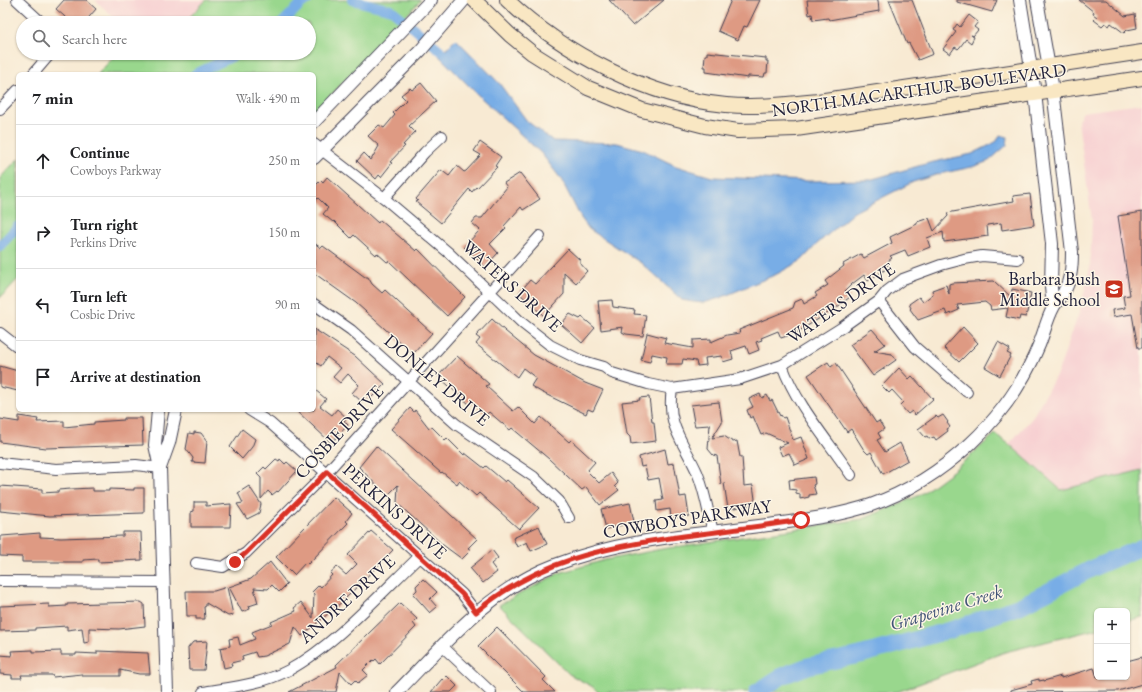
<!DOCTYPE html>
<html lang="en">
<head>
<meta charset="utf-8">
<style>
	body { margin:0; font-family:"EB Garamond",serif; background:#f6f6f6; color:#202124 }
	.controls { position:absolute; right:12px; bottom:12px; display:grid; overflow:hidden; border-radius:6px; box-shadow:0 1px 3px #0004 }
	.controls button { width:36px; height:36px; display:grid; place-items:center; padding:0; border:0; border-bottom:1px solid #e0e0e0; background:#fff; color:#202124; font:20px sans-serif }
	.stop { position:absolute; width:12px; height:12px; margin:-9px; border:3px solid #d93025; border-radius:50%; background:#fff }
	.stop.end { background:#d93025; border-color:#fff; box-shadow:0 1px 4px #0008 }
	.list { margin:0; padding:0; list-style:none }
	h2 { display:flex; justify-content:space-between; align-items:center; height:52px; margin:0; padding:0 16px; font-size:17px }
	h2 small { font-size:13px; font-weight:400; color:#757577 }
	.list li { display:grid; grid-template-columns:26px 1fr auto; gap:12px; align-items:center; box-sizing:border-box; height:72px; padding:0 16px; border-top:1px solid #e0e0e0 }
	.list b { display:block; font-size:15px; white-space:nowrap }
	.list p { margin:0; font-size:13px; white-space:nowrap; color:#757577 }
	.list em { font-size:13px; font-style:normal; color:#757577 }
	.icon { flex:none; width:22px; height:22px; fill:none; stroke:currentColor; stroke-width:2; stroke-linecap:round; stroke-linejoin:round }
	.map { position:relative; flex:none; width:1142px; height:692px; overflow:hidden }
	.search { position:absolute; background:#fff; box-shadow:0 1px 3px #0004; left:16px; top:16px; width:300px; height:44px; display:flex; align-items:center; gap:10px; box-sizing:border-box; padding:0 14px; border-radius:22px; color:#757577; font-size:15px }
	.panel { position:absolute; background:#fff; box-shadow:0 1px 3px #0004; left:16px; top:72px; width:300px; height:340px; border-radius:6px }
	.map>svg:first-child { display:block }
</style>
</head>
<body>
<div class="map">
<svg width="1142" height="692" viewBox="0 0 1142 692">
	<rect width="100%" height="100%" fill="#fcf5e5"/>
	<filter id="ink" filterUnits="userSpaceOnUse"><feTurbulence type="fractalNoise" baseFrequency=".025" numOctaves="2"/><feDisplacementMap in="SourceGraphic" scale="8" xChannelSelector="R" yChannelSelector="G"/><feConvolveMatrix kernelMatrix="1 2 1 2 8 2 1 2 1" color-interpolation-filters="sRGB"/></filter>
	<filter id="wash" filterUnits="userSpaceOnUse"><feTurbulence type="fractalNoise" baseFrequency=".012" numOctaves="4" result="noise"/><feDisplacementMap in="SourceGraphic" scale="16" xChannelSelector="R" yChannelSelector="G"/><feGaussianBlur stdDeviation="0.9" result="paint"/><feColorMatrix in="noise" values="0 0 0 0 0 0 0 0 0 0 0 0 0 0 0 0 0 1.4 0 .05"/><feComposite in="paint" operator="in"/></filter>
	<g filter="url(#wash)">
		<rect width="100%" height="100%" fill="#f8ead3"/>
		<path fill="#f7cfd1" d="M95,0h111l-22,23h-64z
			M1142,104v366l-81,20 -52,-46 23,-26 26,-46 22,-62 10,-42 2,-48 -14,-99 5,-9z"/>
		<path fill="#99d78d" stroke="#5e7c64" d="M206,0h215l-107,113v-39h-216l19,-21h35l2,2 2,-2h153v-30h-125z
			M18,159v120l-18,19v-120z
			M995,434l14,10 52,46 81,-20v147l-15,4v-10h-30v18l-92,23 -108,40h-299l-5,-5 -24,-13 -70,-69 60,-32 46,-13 57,-11 201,-30 57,-24 34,-25z"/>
		<path fill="#78ade6" stroke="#4d6890" d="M456,39l43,44 28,38 26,20 64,2 26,7 33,16 36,11 97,4 60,-1 60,-17 43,-9 20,-10 5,-3 3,-6 8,2 -1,8 -18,16 -17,6 -33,7 -26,8 -59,30 -37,32 -15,16 -25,14 -57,24 -17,5 -10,-1 -11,-2 -41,-37 -52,-34 -8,-11 -20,-39 -20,-26 -64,-59 -38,-38z"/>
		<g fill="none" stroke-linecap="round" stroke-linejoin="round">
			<path stroke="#78ade6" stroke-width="10" d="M352,0l40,10 60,50
				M282,23l20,-20 6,-3
				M195,74l45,-21
				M0,246l18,-20"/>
			<path stroke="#78ade6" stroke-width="17" d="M757,692l25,-16 26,-10 52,-11 94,-26 66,-23 75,-39 47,-20"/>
		</g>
		<g id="blocks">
			<path fill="#de9a83" d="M64,0h22l10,9 -12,14h-12l-16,-14z
				M609,0h55l-31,26z
				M731,0h29l-13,27 -3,-1 -6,14 -20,-9z
				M807,0h71l1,11 -50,9 -1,-2 -15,2 -1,-6 -3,1z
				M889,0h23l21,54 -15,6 -9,-17 -2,1z
				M957,0h40l-5,12 -35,-10z
				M1079,0h27l19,16 10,-2 2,14 -10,2 -3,3 -13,-10 -2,3 -4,-3 -3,3 -8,-6 3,-3 -4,-3 1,-2z
				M969,15l9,7 -4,5 4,3 -5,6 -2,-1 3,2 -3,6 -5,-4 -6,8 -2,2 -3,-2 -5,7 -7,-5 13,-17 -3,-2 4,-6 3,3z
				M707,52l59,6v3h2l-1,12h-2l-1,4 -16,-1v2l-42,-6v-5h-2l1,-12h2z
				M421,83l15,18 -27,25 6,6 -12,13 2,1 -15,16 2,1 -11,14 -2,-2 -3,4 -19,-18 7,-8 7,7 8,-14 -11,-10 11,-11 5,3 11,-13 -2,-2 13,-13 -5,-5 9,-7 2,2z
				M480,142l21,15 -6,9 2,1 -20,21 -1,-1 -4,5 -3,-3 -28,34 -25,-21 2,-1 -2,-2 25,-29 8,6 8,-10 7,6 2,-1 15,-16 -7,-4z
				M520,173l20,26 -17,11 -2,-3 -17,19 2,2 -16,16 8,9 -13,14 -21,-20 16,-17 -8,-7 4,-5h6l25,-31 -3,-4z
				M327,177l51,46 2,-3 36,31 2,-2 47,48 -18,19 -58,-55 -2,1 -10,-9 -1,2 -22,-20 -3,3 -17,-17 -1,1 -10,-8 5,-6 -10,-10 -4,4v-15l7,-7 2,2z
				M1030,194l4,31 -32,5 -1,-7 -14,2 1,11 -44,6 -1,-10 -16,6 3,9 -22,9 -3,-6 -15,6 2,2 -4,3 2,3 -5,3 1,2 -18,12 -4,-6 -12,9 -7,7 5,6 -14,11 -40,25 -15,5 -3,-7 -17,7 1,2 -6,2 3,8 -10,4 -3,-8 -15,5 2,8 -10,3 -1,-6 -17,2 1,7 -9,1 -1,-5 -13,-2 -1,5h-16l1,-7 -15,-3 -2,8 -9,-2 6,-27 19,5 -2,5 29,5v-8l18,-1v3l16,-7 13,-2 -1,-3 54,-22 2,-6 7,-3 2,5 13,-8 -2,-3 13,-8 -3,-4 19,-15 -1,-2 18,-10 3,4 28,-15 -2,-6 27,-13v-2l12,-4 5,13 14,-15 -1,-3 67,-12 -1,-5z
				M1142,212v136h-4l-6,-34 -19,3 -1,-7 13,-2 -2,-12 7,-1 -12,-79z
				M314,243l7,5 2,-2 42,31h3l4,7 10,9 3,-3 47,43 -19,21 -57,-51 -42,-30z
				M568,249l12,11v3l7,8 -11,12 -12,-11v22l-20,22 -25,-23 11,-13 5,4z
				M994,281l17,16 1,-8 19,4 -5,24 -6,-1 -1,4 -13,-3 2,-9 -17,2 -1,-4 -5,-4 -28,3 2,5 -12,5 -2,-5 -27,10 -8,-11 1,-1 -2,-4 10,-7 4,5 10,-8 -1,-4 14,-5 3,9v-10l3,-1z
				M612,300l1,7 22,3 -1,4 12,1 -3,21 -17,-2 -4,-2 1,-5 -22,3 -3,-29z
				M570,314l10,5 2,-2 13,11 -13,15 -21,-19z
				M492,319l13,12 29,24 51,28 18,7 -10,21 -5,-2 -2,5 -45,-22 -10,-6 5,-8 -13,-10 -6,9 -41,-33 4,-5 -4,-3z
				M963,327l15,16 -19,19 -15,-14z
				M314,329l41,27 30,28 -17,17 -3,-3 -4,3 -9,-8 7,-8 -11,-11 -8,9 -7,-6 8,-9 -14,-11 -6,9 -7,-5z
				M872,329l13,15 -11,7 18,3 4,6 -23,16 -23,-31z
				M998,342l12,7 -3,4 4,2 -11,21 -15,-9z
				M457,356l32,28 -3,2 27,25 5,-4 17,17 6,-7 28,25 2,-2 24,22 -8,9 12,12 12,-10 7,10 -3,3 4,4 -19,15 -14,-18 -4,3 -33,-31 -37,-31 -2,2 -21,-18 -2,2 -3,-1 -12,-11 -2,3 -32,-29z
				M828,362l3,5 5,-4 40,60 3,-2 5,8 -6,4 3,5 -4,2 8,12 15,-9 8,17 -25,14 -12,-22 -3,2 -4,-4 -13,-21 -4,3 -39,-57z
				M0,366l18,5v20l-18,-4z
				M899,368l10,11 3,-3 21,23 -18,16 -3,-4 -4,3 -8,-9 3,-3 -11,-12 -3,3 -7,-7z
				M314,389l12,10 -6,7 12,9 5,-6 10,9 -3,3 4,4 -17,18 -35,-33h18z
				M760,394l2,4 5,-3 3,6 2,-1 8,16 1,-1 2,3 2,-1 8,23 8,-3 8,22 -14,6 -6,-12 -7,3 -4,-9 10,-4 -22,-10 -5,2 -8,-19 -3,2 -3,-8 6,-3 -4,-8z
				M649,397l3,25h2l2,19 -25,3 -1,-7 -3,-3 -5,-32 18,-2 -1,-2z
				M719,402l3,20 -10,16 12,-2 9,6 4,-1 3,16h2l2,29 9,-1 2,14 -4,6 -23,4 -4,-26 -3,1 -4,-28 -4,-1 -5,-6 2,-24 -15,1 -1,-4 -3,-17z
				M410,408l4,4 1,-2 14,18 3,-1 13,13 2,-2 17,17 1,-2 19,15 2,-2 19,16 2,-2 32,28 -20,21 -40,-36 -3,3 -17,-15 -2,3 -15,-12 -1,1 -50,-44z
				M943,415l5,7 -1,1 3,4 -3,2 1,2 -12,9 -2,-3 -5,2 -2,-3 -2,1 -7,-8 18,-13 2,2z
				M19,416l19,3 -1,3 27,-1v6l30,-3v-2l30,-2v-2h18l1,27 -97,3 -46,-6v-23l19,3z
				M242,429l13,10 -3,8 -10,12 -12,-12z
				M194,432l7,1 6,8 -2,22 -13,-1 1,-4 -7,-9 3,-16 5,1z
				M376,446l101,93 -9,9 3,2 -9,9 -19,-14 -46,-42 1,-18 -11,11 -28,-29z
				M665,449l3,15 6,-1 6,34 6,-1 3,20 -18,2 -1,-9 -13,2 -1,-10 7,-1 -4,-22 -11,2 -3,-14 -4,1 -2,-10z
				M276,459l3,2 1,-2 5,5 2,-2 10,9 -19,21 -1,-1 -5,4 -4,-4 -7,8v-21l-4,-4 7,-7 2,2z
				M814,477l1,7 -2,1 3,9 -7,1v2l-9,2v-5l-4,-1v-3l-6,-1 -1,-9z
				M0,486l42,3v4l16,-1v-2l13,-1 22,-1v3h16v-2l25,1v-2h10v25l-94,3 -50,-5z
				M249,486l12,18 -2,9 -12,6 -10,-15 6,-1 -5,-10z
				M334,497l18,16 -6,8 2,2 -40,41 -2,-2 -12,13 -18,-18z
				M194,502h12v4l25,-2 -1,23h-39v-15l3,-1z
				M630,503l4,19 -28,7 -5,-20z
				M539,526l8,18 -16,7 -4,-9 -10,5 -4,-9z
				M371,531l22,19 -50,51 -41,35 -7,-9 -5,17 -26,12 -7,1 -2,-5 -13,4 1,4 -12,3 1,3 -8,2 -4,-20 10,-2 -1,-7 9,-2 2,8 15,-6 -3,-7 20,-8 -1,-2 25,-11 -2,-3 7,-6 12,16 1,-24 -2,-2 7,-7 2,2 11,-12 -2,-2 7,-6 9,8 11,-11 -9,-9z
				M123,532h18l1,28 -44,2v-3l-15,1v2h-61v-5l-22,-1v-19l2,-1 38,-3v4l21,1 62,-2z
				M492,550l6,8 -7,6 6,8 -14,11 -13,-15z
				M270,562l17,22 -8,8 -7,-7 -4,4 -14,-1 4,15 -9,3 1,3 -8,3 -13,-25 22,-8z
				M423,579l14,13 -7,7 7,8 -7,6 -17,-19 4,-4 -1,-4z
				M227,587l6,28 -5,1 -22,-13v3l-2,1 1,12h-9v-3h-9l-1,-25h28z
				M141,602l3,2 1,22 -26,3 -30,-1v14l-5,1 -2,-15 -15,2v-4l-32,2v2l-35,1v-25l49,-2v3l18,-1v-2z
				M400,603l17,16 -4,4 3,4 -36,37 -4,-5 -2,2 -1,-1 -10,10 5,5 -10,8 -3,-3 -4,4 -11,-12 -4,20h-47l48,-25 -1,-2z
				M497,627l49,50 -3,3 12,12h-31l-46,-46z
				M207,641l-3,29h-15l-1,-22 5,-6z
				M33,650v2l28,-1v4h15v-2l21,1v-3l51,2 2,21h-11l-19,-4v6h-38v-2l-29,3 -1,-2h-31l1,3h-10v-3l-12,-1v-19l12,1 -1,-5z
				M1142,657v27l-24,7 -107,1v-2l21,-6 -1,-3 8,-2v2l5,-1v1l17,-5v2l33,-10 3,9h30v-16z
				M447,676l10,10 -6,6h-20l11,-13 1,1z"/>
		</g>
	</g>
	<g filter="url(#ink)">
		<use href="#blocks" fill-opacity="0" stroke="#424052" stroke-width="1"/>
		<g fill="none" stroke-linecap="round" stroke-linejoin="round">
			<g stroke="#424052" stroke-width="12">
				<path id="minor" d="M17,0l25,23
					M33,74l18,-21
					M0,109l18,-19
					M314,144l70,54 65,55 73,70 28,22 30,15 24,7 8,6 36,11 24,5 68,-10 42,-14 59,-37 38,-27 8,-10 16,-12 38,-14 23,-6 18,-3 36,3
					M384,198l41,-46 17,-16
					M879,301l36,46 52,45
					M314,304l37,26 105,94 78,53 25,24 10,17
					M0,333l18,14
					M782,365c15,41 45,74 69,110
					M672,389c-6,36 11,52 25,83 8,19 11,40 16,60
					M249,410l21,13 192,171 14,18
					M0,463l56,6 80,-4 24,3
					M196,563l27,4 23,-14 81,-81 213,-236
					M0,581l164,1
					M442,646l49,46
					M203,692c29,-5 60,-8 86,-22 46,-25 92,-77 131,-114"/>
			</g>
			<g stroke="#424052" stroke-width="14">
				<path id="tertiary" d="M1020,0l15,93 17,151 -1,43 2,20
					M314,122l117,-122
					M314,158l107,-108 43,-50
					M158,410l-3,35 5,23 7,224
					M160,468l9,-25 7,-33
					M397,692c48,-49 92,-102 158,-127 67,-26 142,-31 213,-40 35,-5 70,-9 103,-20 37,-13 71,-35 99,-61 30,-28 54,-62 69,-99 5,-12 8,-26 14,-37 2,-5 7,-9 10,-14 8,-14 9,-26 9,-42l-19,-162 -16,-90"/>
			</g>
			<g stroke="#424052" stroke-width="16">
				<path id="secondary" d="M474,0l36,35 22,18 56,35 54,22 63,16 33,5 58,-2 346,-51
					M507,0c56,53 142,98 219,105 31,3 62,-1 92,-4l324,-49"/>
			</g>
			<use href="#minor" stroke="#fff" stroke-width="10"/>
			<use href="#tertiary" stroke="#fff" stroke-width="12"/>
			<use href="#secondary" stroke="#f9e7c3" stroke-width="14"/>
		</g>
	</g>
	<g fill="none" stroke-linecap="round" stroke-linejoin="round" filter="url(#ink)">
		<path stroke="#d93025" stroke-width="5" d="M235,562l11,-9 81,-81 135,122 14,18c62,-52 129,-65 208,-76 39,-5 78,-10 117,-16"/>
	</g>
	<defs>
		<g id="school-square" transform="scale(1)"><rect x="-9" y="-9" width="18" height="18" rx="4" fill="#c8321e" stroke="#fcf5e5"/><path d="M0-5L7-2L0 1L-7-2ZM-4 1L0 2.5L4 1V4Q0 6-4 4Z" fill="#fff"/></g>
	</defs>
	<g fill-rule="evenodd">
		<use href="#school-square" x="1114" y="289"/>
	</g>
	<g text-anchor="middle" stroke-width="3" stroke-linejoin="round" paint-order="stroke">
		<g font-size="18" fill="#22223b" stroke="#fcf5e5">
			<text transform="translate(919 90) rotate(-8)" y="6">NORTH MACARTHUR BOULEVARD</text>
			<text transform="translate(512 286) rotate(42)" y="6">WATERS DRIVE</text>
			<text transform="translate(841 303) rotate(-35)" y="6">WATERS DRIVE</text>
			<text transform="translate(437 380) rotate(40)" y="6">DONLEY DRIVE</text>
			<text transform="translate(339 432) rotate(-47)" y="6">COSBIE DRIVE</text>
			<text transform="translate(395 511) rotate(42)" y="6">PERKINS DRIVE</text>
			<text transform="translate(687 519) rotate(-9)" y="6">COWBOYS PARKWAY</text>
			<text transform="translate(347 599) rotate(-42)" y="6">ANDRE DRIVE</text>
		</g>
		<g font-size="18" fill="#22223b" stroke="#fcf5e5" text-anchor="end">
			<text x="1100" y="285">Barbara Bush<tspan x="1100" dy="21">Middle School</tspan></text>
		</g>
		<g font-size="19" font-style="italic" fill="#405377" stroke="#fcf5e5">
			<text transform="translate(946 607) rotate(-17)" y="7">Grapevine Creek</text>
		</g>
	</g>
</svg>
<div class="controls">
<button>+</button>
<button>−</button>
</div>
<div class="stop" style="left:801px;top:520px"></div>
<div class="stop end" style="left:235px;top:562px"></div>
<div class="search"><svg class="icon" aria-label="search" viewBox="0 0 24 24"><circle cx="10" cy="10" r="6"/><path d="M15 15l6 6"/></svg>Search here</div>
<section class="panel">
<h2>7 min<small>Walk · 490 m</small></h2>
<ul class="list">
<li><svg class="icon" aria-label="ahead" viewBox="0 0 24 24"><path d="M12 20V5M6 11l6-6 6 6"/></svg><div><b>Continue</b><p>Cowboys Parkway</p></div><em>250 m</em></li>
<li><svg class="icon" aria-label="right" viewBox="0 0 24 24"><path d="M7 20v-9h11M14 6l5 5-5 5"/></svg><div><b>Turn right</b><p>Perkins Drive</p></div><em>150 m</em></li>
<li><svg class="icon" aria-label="left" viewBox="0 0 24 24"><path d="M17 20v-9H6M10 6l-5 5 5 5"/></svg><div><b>Turn left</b><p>Cosbie Drive</p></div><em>90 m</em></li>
<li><svg class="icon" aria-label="arrive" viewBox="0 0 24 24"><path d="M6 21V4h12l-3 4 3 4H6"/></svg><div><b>Arrive at destination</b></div></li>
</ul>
</section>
</div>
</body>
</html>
